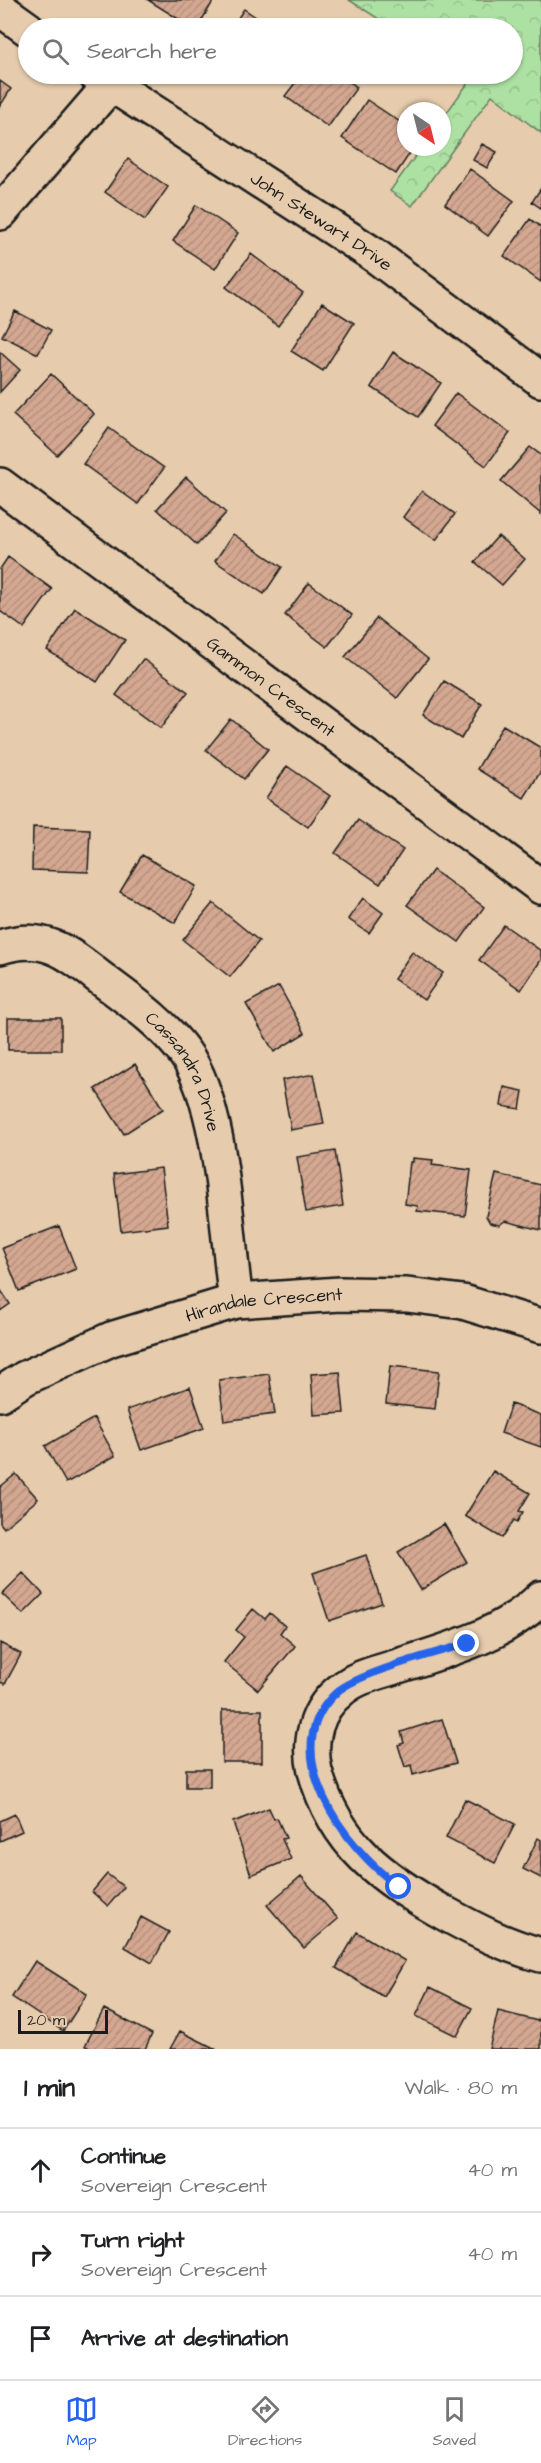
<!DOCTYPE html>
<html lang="en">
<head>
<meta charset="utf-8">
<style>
	body { margin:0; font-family:"Architects Daughter",sans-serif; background:#f2f2f2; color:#202124 }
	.compass { position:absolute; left:397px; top:102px; width:54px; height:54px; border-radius:50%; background:#fff; box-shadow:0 2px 4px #0004; rotate:145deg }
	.scale { position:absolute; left:18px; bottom:15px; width:90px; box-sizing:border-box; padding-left:6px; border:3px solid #1c1c1c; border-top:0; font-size:16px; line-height:21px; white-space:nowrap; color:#1c1c1c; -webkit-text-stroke:4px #e6ccad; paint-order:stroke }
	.stop { position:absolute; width:18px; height:18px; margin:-14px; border:4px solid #2563eb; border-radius:50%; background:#fff }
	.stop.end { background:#2563eb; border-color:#fff; box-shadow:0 2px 6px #0008 }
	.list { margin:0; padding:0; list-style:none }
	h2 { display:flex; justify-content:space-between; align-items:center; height:78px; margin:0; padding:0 24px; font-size:26px }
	h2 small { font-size:20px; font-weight:400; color:#757577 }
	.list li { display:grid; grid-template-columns:39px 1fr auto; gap:18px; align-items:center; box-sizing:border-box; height:84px; padding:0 24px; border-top:2px solid #e0e0e0 }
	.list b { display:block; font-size:22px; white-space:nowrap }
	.list p { margin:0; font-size:20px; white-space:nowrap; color:#757577 }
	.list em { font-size:20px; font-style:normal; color:#757577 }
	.icon { flex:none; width:33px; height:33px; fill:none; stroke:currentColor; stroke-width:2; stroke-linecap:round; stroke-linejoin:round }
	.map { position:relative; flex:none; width:541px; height:2049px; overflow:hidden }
	.search { position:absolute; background:#fff; box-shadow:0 2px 4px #0004; left:18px; right:18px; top:18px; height:66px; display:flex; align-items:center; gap:15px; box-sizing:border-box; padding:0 21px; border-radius:33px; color:#757577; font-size:22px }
	.sheet { height:330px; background:#fff }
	nav { display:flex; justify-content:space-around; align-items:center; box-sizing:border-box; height:84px; border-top:2px solid #e0e0e0; background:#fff; font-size:16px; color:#757577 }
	nav a { display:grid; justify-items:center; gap:3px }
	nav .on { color:#2563eb }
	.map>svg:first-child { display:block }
</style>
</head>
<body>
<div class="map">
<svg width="541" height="2049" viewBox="0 0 541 2049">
	<defs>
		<pattern id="forest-crowns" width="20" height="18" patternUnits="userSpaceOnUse" patternTransform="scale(1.5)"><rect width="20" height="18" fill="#ade1a3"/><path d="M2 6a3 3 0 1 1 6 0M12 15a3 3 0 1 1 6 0" fill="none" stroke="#94c08c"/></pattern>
		<pattern id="building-hatch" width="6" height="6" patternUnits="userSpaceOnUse" patternTransform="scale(1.5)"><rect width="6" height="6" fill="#d4a791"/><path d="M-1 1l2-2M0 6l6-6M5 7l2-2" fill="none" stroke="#b58f7c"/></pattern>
	</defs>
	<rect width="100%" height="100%" fill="#e6ccad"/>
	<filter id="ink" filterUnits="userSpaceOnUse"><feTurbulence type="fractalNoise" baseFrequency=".0167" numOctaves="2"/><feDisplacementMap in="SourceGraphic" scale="12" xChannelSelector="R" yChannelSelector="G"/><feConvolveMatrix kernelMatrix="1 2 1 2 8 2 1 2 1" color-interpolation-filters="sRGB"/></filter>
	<g filter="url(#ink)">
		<path fill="url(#forest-crowns)" stroke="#647e60" stroke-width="1.5" d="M349,0h192v133l-49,-38 -80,111 -22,-15 32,-44h20v-28l29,-40 -8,-5h49v-46h-119z"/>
		<path fill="url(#building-hatch)" stroke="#1c1c1c" stroke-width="1.5" d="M148,0h66l-17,28h-4z
			M244,9l28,19h-41z
			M302,74h36l19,13 -29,40 -43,-31z
			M0,81l11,8 -11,17z
			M367,100l39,26v21h8l-18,27 -54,-36z
			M482,144l15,8 -10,16 -14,-8z
			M128,159l40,28 -23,33 -40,-28z
			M470,169l44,32 -26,35 -43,-32z
			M541,188v20l-9,-6z
			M196,205l42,28 -23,36 -42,-28z
			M530,219l11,8v55l-37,-26z
			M251,254l52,39 -25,33 -52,-39z
			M322,303l32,20 -31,48 -32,-20z
			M15,311l36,19 -13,24 -36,-18z
			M0,352l20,18 -20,22z
			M393,352l48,31 -23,34 -47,-30z
			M51,374l43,40 -37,41 -44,-40z
			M456,393l54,40 -24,33 -54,-40z
			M109,428l55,40 -26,36 -55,-40z
			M530,447l11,8v59l-40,-33z
			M186,477l40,36 -29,32 -40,-36z
			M422,491l33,23 -19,26 -33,-23z
			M233,534l49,33 -18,27 -49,-33z
			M498,536l27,23 -23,26 -27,-23z
			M8,557l44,32 -28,39 -24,-17v-42z
			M309,583l43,32 -25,32 -42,-32z
			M75,608l50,32 -28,42 -50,-32z
			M377,618l51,41 -31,39 -52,-41z
			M143,659l45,33 -27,36 -45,-33z
			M444,681l38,23 -21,35 -38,-24z
			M231,719l37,30 -24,30 -38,-29z
			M503,725l38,23v23l-17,27 -47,-29z
			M287,766l43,30 -22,31 -42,-29z
			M358,820l45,30 -23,34 -45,-31z
			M33,827l57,2 -2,43 -56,-2z
			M142,855l54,31 -21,37 -55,-31z
			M433,870l51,37 -25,35 -52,-37z
			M363,898l20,15 -14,20 -21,-14z
			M213,903l46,38 -29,36 -47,-37z
			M504,925l37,26v9l-20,30 -42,-30z
			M412,952l31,21 -19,27 -30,-21z
			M279,986l26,47 -31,19 -28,-48z
			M8,1018h53v32h-53z
			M135,1064l28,45 -39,25 -29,-45z
			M314,1074l10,50 -33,6 -9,-50z
			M504,1087l19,4 -3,18 -19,-3z
			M335,1151l8,55 -37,6 -9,-55z
			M413,1158l20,2 -1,5 39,5 -6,46 -48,-5 1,-5 -13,-2 5,-42h3z
			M161,1168l7,57 -47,6 -7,-57z
			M496,1174l45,11v45l-36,-9 -6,4 -9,-2 -4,-7z
			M59,1226l17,43 -57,22 -17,-43z
			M0,1289l10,15 -10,7z
			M390,1366l49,5 -4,38 -49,-5z
			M340,1372l4,41 -30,2 -3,-41z
			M269,1374l6,40 -51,7 -5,-41z
			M190,1387l14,41 -63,22 -14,-40z
			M511,1404l30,11v32l-40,-14z
			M94,1418l21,38 -49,27 -21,-37z
			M493,1471l37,22 -11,18 4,1 -6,10 -3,-2 -12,18 -37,-22z
			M16,1474l22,25 -34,29 -4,-5v-36z
			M444,1524l23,38 -46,28 -23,-38z
			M366,1555l16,48 -53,18 -16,-48z
			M23,1573l20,21 -20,20 -21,-20z
			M253,1609l12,10 5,-6 15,13 -5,7 15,13 -37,44 -34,-28 20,-25 -8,-7z
			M0,1643l21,11 -16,30 -5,-2z
			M222,1710h40v52h-40z
			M442,1719l14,44 -43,12 -2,-10 -6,2 -7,-22 6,-2 -3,-11z
			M186,1769h24v18h-24z
			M465,1799l50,25 -20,39 -49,-25z
			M269,1808l5,11 3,-1 9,20 -4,1 9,20 -40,16 -18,-53z
			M15,1814l7,17 -22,10v-20z
			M538,1838l3,2v38l-18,-9z
			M107,1874l17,13 -16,19 -16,-14z
			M301,1876l37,43 -34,29 -37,-43z
			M141,1917l28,15 -17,31 -27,-16z
			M357,1932l48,29 -21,36 -48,-29z
			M35,1961l52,33 -24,37 -51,-34z
			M430,1987l42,21 -15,28 -41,-20z
			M104,2009l48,25 -7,15h-53l-7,-3z
			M498,2011l40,10 1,-4h2v32h-52z
			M180,2031l36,18h-46z"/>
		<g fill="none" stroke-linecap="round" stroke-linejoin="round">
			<g stroke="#1c1c1c" stroke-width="38">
				<g id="street">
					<path d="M0,9l28,20"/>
					<path id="s1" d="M95,74l278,180 168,126"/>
					<path d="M0,213l111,-129"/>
					<path id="s2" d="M0,485l541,402"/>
					<path id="s3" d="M0,947c43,-14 66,4 99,30 30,23 62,44 85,75 40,54 42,182 52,249"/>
					<path id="s4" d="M0,1394l25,-16 86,-39 125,-38 104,-7 67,1 56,7 78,24"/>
					<path d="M541,1598c-40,39 -94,52 -146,69 -19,6 -39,10 -54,23 -25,19 -33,51 -26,81 20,74 68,108 131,143 31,17 61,32 95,41"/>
				</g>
			</g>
			<use href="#street" stroke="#e6ccad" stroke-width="33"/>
		</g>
	</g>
	<g fill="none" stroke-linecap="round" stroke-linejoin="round" filter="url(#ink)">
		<path stroke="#2563eb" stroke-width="8" d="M399,1887c-53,-38 -128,-137 -61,-196 22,-18 99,-39 129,-47"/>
	</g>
	<g text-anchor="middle" stroke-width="5" stroke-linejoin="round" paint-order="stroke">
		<g font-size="18" fill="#1c1c1c" stroke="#e6ccad">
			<text dy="6" stroke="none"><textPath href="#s1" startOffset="270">John Stewart Drive</textPath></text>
			<text dy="6" stroke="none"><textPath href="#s2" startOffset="338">Gammon Crescent</textPath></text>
			<text dy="6" stroke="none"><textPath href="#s3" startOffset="240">Cassandra Drive</textPath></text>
			<text dy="6" stroke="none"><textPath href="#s4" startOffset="282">Hirandale Crescent</textPath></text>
		</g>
	</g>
</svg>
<svg class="compass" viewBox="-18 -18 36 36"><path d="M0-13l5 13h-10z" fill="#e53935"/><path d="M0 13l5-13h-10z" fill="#757577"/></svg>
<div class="scale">20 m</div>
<div class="stop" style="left:399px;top:1887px"></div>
<div class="stop end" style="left:467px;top:1644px"></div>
<div class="search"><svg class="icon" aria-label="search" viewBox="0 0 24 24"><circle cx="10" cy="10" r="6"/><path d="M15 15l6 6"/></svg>Search here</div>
</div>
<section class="sheet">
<h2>1 min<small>Walk · 80 m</small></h2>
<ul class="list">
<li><svg class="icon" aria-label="ahead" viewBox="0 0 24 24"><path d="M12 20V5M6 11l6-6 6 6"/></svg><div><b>Continue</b><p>Sovereign Crescent</p></div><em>40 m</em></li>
<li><svg class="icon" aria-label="right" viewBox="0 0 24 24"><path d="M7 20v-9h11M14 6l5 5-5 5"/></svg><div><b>Turn right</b><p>Sovereign Crescent</p></div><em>40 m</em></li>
<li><svg class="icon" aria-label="arrive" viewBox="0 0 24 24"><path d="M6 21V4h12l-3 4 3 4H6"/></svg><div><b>Arrive at destination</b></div></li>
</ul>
</section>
<nav>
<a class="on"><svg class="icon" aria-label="map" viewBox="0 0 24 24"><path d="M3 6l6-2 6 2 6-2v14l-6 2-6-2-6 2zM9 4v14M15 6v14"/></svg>Map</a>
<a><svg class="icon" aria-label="directions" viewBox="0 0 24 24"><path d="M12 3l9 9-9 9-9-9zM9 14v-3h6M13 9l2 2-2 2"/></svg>Directions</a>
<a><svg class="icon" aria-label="saved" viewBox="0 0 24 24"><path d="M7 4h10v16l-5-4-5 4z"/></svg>Saved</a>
</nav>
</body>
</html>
